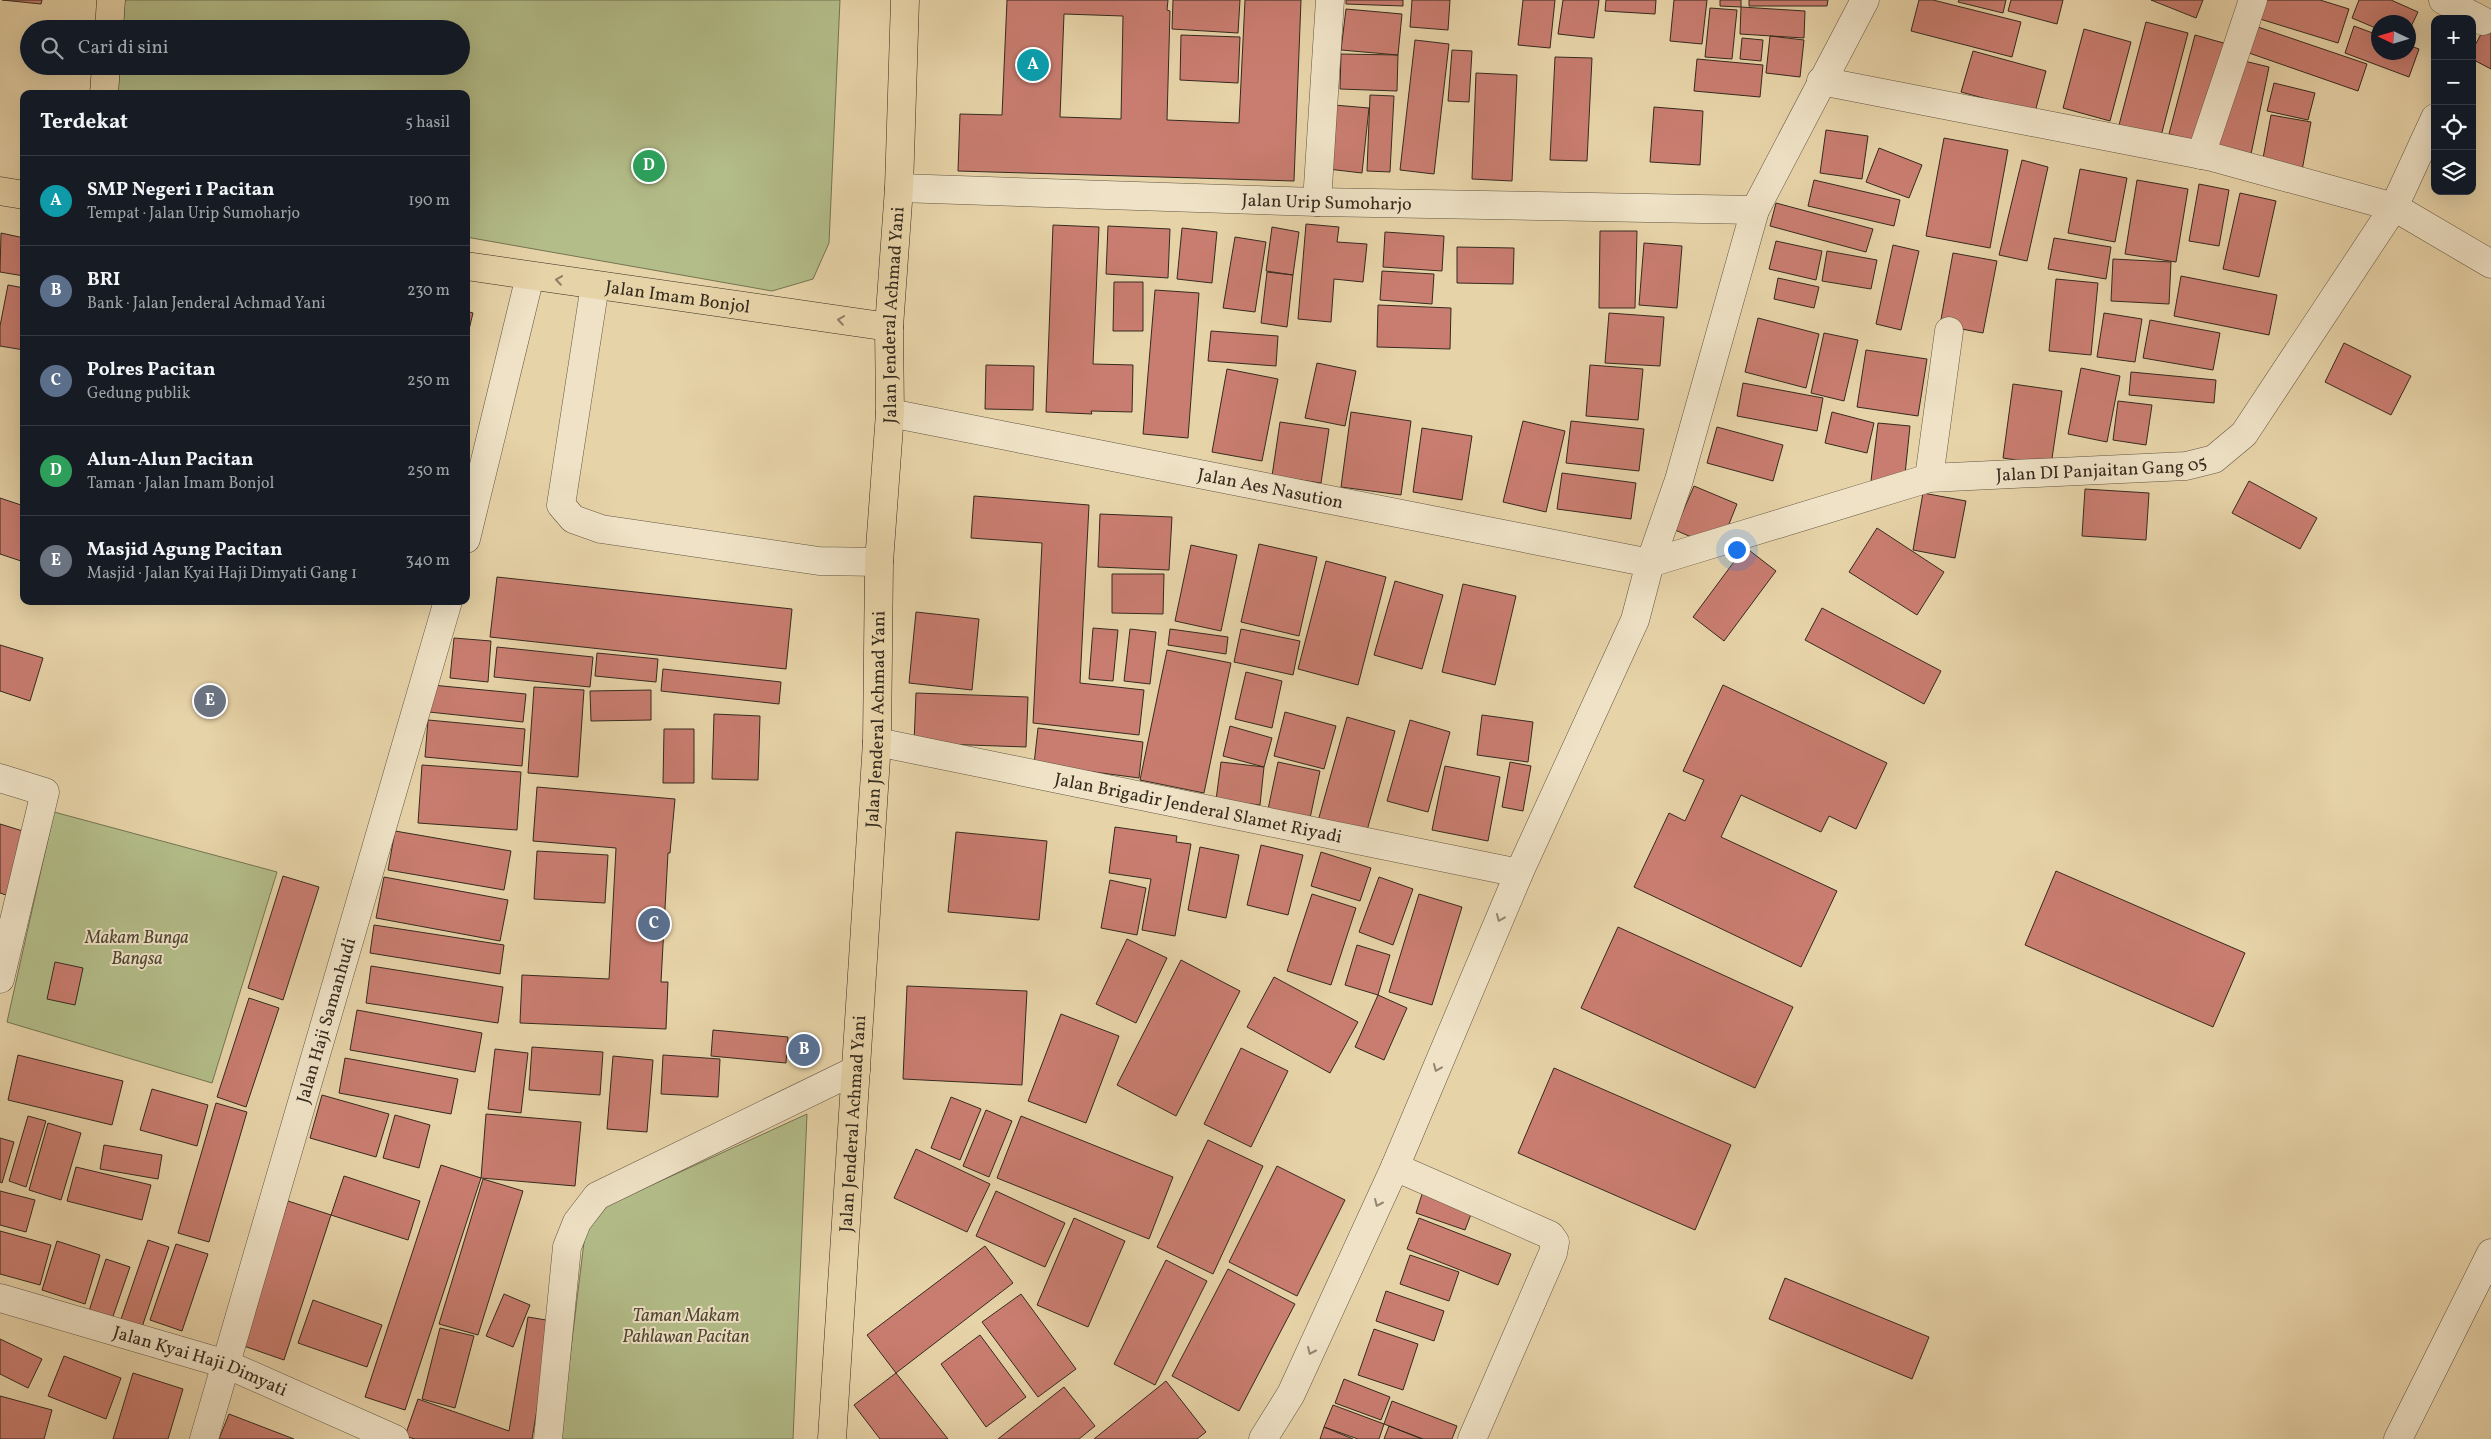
<!DOCTYPE html>
<html lang="id">
<head>
<meta charset="utf-8">
<style>
	body { margin:0; font-family:Vollkorn,serif; background:#20242c; color:#f1f3f6 }
	.controls { position:absolute; right:15px; top:15px; display:grid; overflow:hidden; border-radius:10px; box-shadow:0 5px 20px #0002 }
	.controls button { width:45px; height:45px; display:grid; place-items:center; padding:0; border:0; border-bottom:1px solid #363941; background:#171b24; color:#f1f3f6; font:25px sans-serif }
	.compass { position:absolute; left:2371px; top:15px; width:45px; height:45px; border-radius:50%; background:#171b24; box-shadow:0 5px 20px #0002; rotate:274deg }
	.you { position:absolute; left:1736px; top:549px; width:18px; height:18px; margin:-12px; border:4px solid #fff; border-radius:50%; background:#1a73e8; box-shadow:0 0 0 8px #1a73e833 }
	.badge { display:grid; place-items:center; width:32px; height:32px; border-radius:50%; background:#2563eb; color:#fff; font-size:16px; font-weight:700 }
	.pin { position:absolute; translate:-50% -50%; border:2px solid #fff; box-shadow:0 1px 5px #0006 }
	.list { margin:0; padding:0; list-style:none }
	h2 { display:flex; justify-content:space-between; align-items:center; height:65px; margin:0; padding:0 20px; font-size:21px }
	h2 small { font-size:16px; font-weight:400; color:#9ea1a6 }
	.list li { display:grid; grid-template-columns:32px 1fr auto; gap:15px; align-items:center; box-sizing:border-box; height:90px; padding:0 20px; border-top:1px solid #363941 }
	.list b { display:block; font-size:19px; white-space:nowrap }
	.list p { margin:0; font-size:16px; white-space:nowrap; color:#9ea1a6 }
	.list em { font-size:16px; font-style:normal; color:#9ea1a6 }
	.icon { flex:none; width:28px; height:28px; fill:none; stroke:currentColor; stroke-width:2; stroke-linecap:round; stroke-linejoin:round }
	.map { position:relative; flex:none; width:2491px; height:1439px; overflow:hidden }
	.search { position:absolute; background:#171b24; box-shadow:0 5px 20px #0002; left:20px; top:20px; width:450px; height:55px; display:flex; align-items:center; gap:12px; box-sizing:border-box; padding:0 18px; border-radius:28px; color:#9ea1a6; font-size:19px }
	.panel { position:absolute; background:#171b24; box-shadow:0 5px 20px #0002; left:20px; top:90px; width:450px; height:515px; border-radius:10px }
	.map>svg:first-child { display:block }
</style>
</head>
<body>
<div class="map">
<svg width="2491" height="1439" viewBox="0 0 2491 1439">
	<rect width="100%" height="100%" fill="#e7d3a8"/>
	<filter id="stains"><feTurbulence type="fractalNoise" baseFrequency=".004" numOctaves="4"/><feColorMatrix values="0 0 0 0 .2 0 0 0 0 .09 0 0 0 0 .02 0 0 0 .5 -.17"/></filter>
	<radialGradient id="worn" r=".72"><stop offset=".6" stop-color="#630" stop-opacity="0"/><stop offset="1" stop-color="#630" stop-opacity=".3"/></radialGradient>
	<path fill="#b3bd89" stroke="#747454" d="M114,0h726l-11,243 -16,36 -41,12 -306,-54v-143h-360l2,-28h353v-37h-350z
		M54,812l223,60 -65,211 -205,-61z
		M807,1114l-14,325h-233l25,-205 23,-29z"/>
	<path fill="#c97d70" stroke="#352a1e" fill-rule="evenodd" d="M2,0h40l-1,4z
		M1007,0h161l-1,10 3,1 -3,109 72,3 6,-123h56l-7,181 -336,-10 2,-57 42,1zM1064,14l59,2 -2,103 -61,-2z
		M1173,0h67l-2,33 -66,-4z
		M1346,0h57v6l-57,-2z
		M1412,0h38l-2,30 -38,-3z
		M1523,0h32l-5,48 -32,-3z
		M1563,0h36l-5,38 -36,-4z
		M1606,0h50l-1,14 -50,-3z
		M1674,0h33l-5,44 -32,-3z
		M1720,0h21v7l-21,-1z
		M1749,0h79l-1,6h-78z
		M1919,0h14l88,22 -9,35 -101,-26z
		M1959,0h47l-3,13 -45,-11z
		M2011,0h52l-6,24 -49,-13z
		M2151,0h52l-7,18z
		M2266,0h54l29,9 -11,34 -78,-24z
		M2359,0h32l27,12 -10,21v-11h-30v7l-26,-11z
		M1741,7l64,4 -1,27 -64,-4z
		M1710,8l27,2 -5,49 -27,-2z
		M1346,9l56,5 -4,41 -57,-5z
		M2489,19l2,1v49l-19,-10v-8z
		M2146,22l42,11 -27,103 -42,-11z
		M2354,26l24,9v17h30v-7l11,4 -10,28 -64,-24z
		M2258,27l109,37 -9,27 -109,-38z
		M2084,29l47,13 -21,79 -47,-13z
		M1181,35l59,2 -2,46 -58,-3z
		M2195,35l32,9 -26,99 -32,-9z
		M1770,36l34,4 -4,37 -34,-4z
		M1742,38l21,2 -2,21 -21,-2z
		M1415,40l34,4 -15,130 -34,-4z
		M1452,50l20,1 -3,51 -21,-1z
		M1973,51l73,20 -11,41 -74,-20z
		M1341,54l57,1 -1,36 -57,-2z
		M1555,57l37,1 -5,103 -37,-1z
		M1697,59l66,6 -3,32 -66,-6z
		M2236,59l33,8 -19,92 -35,-7z
		M1476,73l41,2 -5,106 -40,-2z
		M2274,83l41,10 -7,27 -41,-9z
		M1370,95l24,1 -4,76 -23,-1z
		M1334,105l35,3 -7,65 -34,-4z
		M1654,107l49,4 -3,54 -50,-3z
		M2271,115l40,7 -10,54 -40,-7z
		M1826,130l42,6 -6,43 -42,-6z
		M1944,138l64,12 -18,98 -64,-12z
		M1879,148l43,17 -13,33 -43,-16z
		M2022,160l26,7 -21,94 -28,-6z
		M2080,169l47,9 -12,64 -47,-9z
		M1814,180l86,20 -6,26 -86,-20z
		M2137,180l51,9 -12,73 -51,-8z
		M2199,184l30,6 -10,56 -30,-5z
		M2240,193l36,8 -17,76 -36,-8z
		M1776,203l97,26 -7,23 -96,-26z
		M1306,224l33,3 -2,15 30,2 -4,38 -29,-3 -3,43 -33,-3z
		M1053,225l46,2 -6,137 40,1 -1,47 -41,-1 1,3 -46,-2z
		M1108,226l62,3 -2,49 -62,-4z
		M1272,227l27,5 -6,43 -27,-4z
		M1182,228l35,4 -5,51 -35,-4z
		M1600,231h37l-2,77h-36z
		M1385,232l59,4 -2,35 -59,-4z
		M1,233l23,5v38l-24,-4z
		M1235,237l31,5 -11,70 -32,-4z
		M2054,238l57,9 -5,32 -58,-10z
		M1776,241l46,10 -6,29 -47,-11z
		M1644,243l38,3 -5,62 -38,-3z
		M1893,245l26,6 -18,79 -25,-6z
		M1457,247l57,1 -1,36 -56,-1z
		M1827,251l50,9 -6,29 -49,-8z
		M1953,253l44,8 -14,72 -43,-8z
		M2113,259l58,3 -2,42 -58,-3z
		M1382,271l52,3 -2,30 -52,-4z
		M1267,272l26,3 -6,52 -26,-4z
		M2181,276l96,19 -8,40 -95,-19z
		M1778,278l41,9 -5,21 -40,-9z
		M2056,279l42,4 -7,72 -42,-4z
		M1114,282h29v49h-30z
		M8,285l16,3v62l-24,-4v-20z
		M1155,290l44,3 -11,145 -45,-4z
		M1378,305l73,3 -1,41 -73,-2z
		M466,311l7,2 -7,29z
		M1609,313l55,4 -4,49 -55,-3z
		M2104,313l38,6 -7,43 -38,-5z
		M1758,318l61,16 -13,54 -61,-16z
		M2150,320l70,13 -7,37 -70,-12z
		M1211,331l67,5 -2,30 -68,-5z
		M1824,333l34,7 -14,61 -33,-8z
		M2344,343l67,33 -20,39 -66,-33z
		M1866,350l61,9 -9,57 -61,-9z
		M1317,363l39,8 -11,55 -40,-8z
		M986,365l48,1 -1,44 -48,-1z
		M1590,365l53,4 -5,51 -52,-4z
		M2081,368l39,8 -13,66 -39,-8z
		M1227,369l51,10 -16,82 -50,-9z
		M2131,372l85,8 -2,23 -85,-8z
		M1743,383l80,15 -6,33 -80,-15z
		M2013,384l49,7 -11,74 -48,-7z
		M2118,401l34,4 -6,40 -33,-5z
		M1351,412l60,9 -10,74 -60,-8z
		M1832,412l42,11 -7,30 -42,-10z
		M1523,421l42,10 -19,81 -43,-10z
		M1571,421l73,8 -5,42 -73,-8z
		M1280,422l49,7 -8,54 -49,-7z
		M1878,423l32,3 -6,58 -33,-3z
		M1717,427l66,18 -10,36 -66,-18z
		M1422,428l50,8 -10,64 -49,-8z
		M1562,473l74,10 -5,36 -74,-10z
		M2249,481l68,37 -17,31 -68,-36z
		M1694,486l43,18 -18,45 -44,-19z
		M2085,489l64,4 -3,47 -64,-4z
		M1923,493l43,8 -11,57 -42,-8z
		M974,496l115,9 -9,178 64,7 -5,45 -106,-12 9,-180 -71,-5z
		M0,498l24,8v56l-24,-8z
		M1100,514l72,3 -3,53 -71,-3z
		M1877,528l67,44 -27,43 -68,-43z
		M1259,544l58,13 -18,79 -58,-14z
		M1191,545l46,10 -16,76 -46,-10z
		M1745,547l31,24 -52,70 -31,-24z
		M1326,561l60,16 -28,108 -60,-16z
		M1112,574h52l-1,40 -51,-1z
		M497,577l295,32 -6,60 -296,-32z
		M1395,581l48,14 -21,74 -48,-14z
		M1463,584l53,12 -21,89 -53,-13z
		M1822,608l119,63 -17,33 -119,-64z
		M916,612l63,7 -7,71 -63,-7z
		M1093,628l25,2 -5,51 -24,-2z
		M1130,629l26,3 -6,52 -26,-3z
		M1170,629l58,8 -2,17 -58,-9z
		M1241,629l59,12 -7,34 -59,-13z
		M454,638l37,3 -3,41 -38,-4z
		M0,645l43,13 -13,43 -30,-10z
		M497,647l96,10 -3,30 -96,-10z
		M1167,650l64,13 -27,130 -64,-13z
		M597,653l61,6 -2,23 -61,-6z
		M663,669l118,13 -2,22 -118,-13z
		M1246,672l36,9 -10,47 -37,-9z
		M432,685l94,9 -3,28 -94,-10z
		M1723,685l164,78 -31,66 -27,-13 -8,16 -80,-37 -20,42 116,54 -36,76 -167,-80 35,-74 16,8 19,-41 -21,-9z
		M534,687l50,3 -6,87 -50,-4z
		M651,690v30l-60,1 -1,-30z
		M916,693l112,4 -2,50 -112,-4z
		M1285,712l51,14 -12,43 -50,-13z
		M714,714l46,2 -2,64 -46,-1z
		M1482,715l51,7 -5,40 -51,-7z
		M1347,717l48,14 -29,103 -48,-13z
		M428,720l97,9 -3,37 -97,-9z
		M1410,720l40,12 -22,80 -41,-11z
		M1230,726l42,12 -8,29 -41,-11z
		M1038,728l105,14 -4,36 -105,-14z
		M664,729h30v54h-31z
		M1221,762l43,5 -4,38 -44,-5z
		M1278,762l42,9 -11,52 -42,-9z
		M1510,762l21,4 -8,45 -21,-4z
		M422,765l99,7 -4,58 -99,-7z
		M1445,766l55,11 -12,64 -56,-11z
		M537,787l138,12 -5,54h-2l-7,129h7l-2,47 -146,-6 2,-48 87,4 7,-131 -83,-7z
		M0,824l26,8 -11,66 -15,-5z
		M1115,827l62,9 -1,6 15,2 -16,92 -33,-6 9,-51 -42,-6z
		M395,831l116,20 -7,39 -116,-20z
		M956,832l91,9 -8,79 -91,-8z
		M1261,845l42,10 -15,60 -41,-10z
		M1200,847l39,8 -13,63 -38,-8z
		M537,851l71,4 -3,48 -71,-4z
		M1321,852l50,16 -11,33 -49,-15z
		M2056,871l189,82 -32,74 -188,-82z
		M283,876l36,11 -36,113 -35,-12z
		M384,877l124,23 -8,41 -124,-23z
		M1379,877l34,12 -20,56 -34,-13z
		M1110,880l36,8 -9,47 -36,-7z
		M1312,894l44,14 -25,77 -44,-14z
		M1419,894l43,13 -30,98 -43,-13z
		M374,925l130,20 -4,29 -130,-21z
		M1618,927l175,80 -38,81 -174,-80z
		M1127,939l40,19 -31,65 -40,-19z
		M1357,945l33,10 -12,40 -33,-10z
		M1181,960l59,31 -64,125 -59,-31z
		M55,962l28,6 -8,37 -28,-6z
		M371,966l132,21 -5,36 -132,-20z
		M1274,977l84,45 -28,51 -83,-46z
		M907,986l120,5 -5,94 -119,-6z
		M1378,995l29,13 -23,52 -29,-13z
		M249,998l30,10 -33,99 -29,-10z
		M357,1010l125,23 -7,39 -125,-22z
		M1061,1014l58,22 -33,87 -58,-22z
		M713,1030l75,7 -2,26 -75,-7z
		M532,1047l71,5 -3,43 -71,-5z
		M1241,1048l47,23 -37,76 -47,-23z
		M495,1049l33,4 -7,60 -33,-4z
		M18,1055l105,26 -11,44 -104,-25z
		M663,1055l57,4 -2,38 -57,-3z
		M613,1056l40,4 -6,72 -40,-3z
		M345,1058l113,21 -7,35 -112,-21z
		M1554,1068l177,77 -36,85 -177,-77z
		M152,1089l56,16 -11,41 -57,-16z
		M322,1095l67,19 -13,43 -66,-19z
		M951,1097l30,12 -21,51 -29,-12z
		M216,1103l31,9 -38,130 -31,-9z
		M986,1110l26,11 -23,56 -26,-11z
		M486,1114l95,8 -6,64 -94,-8z
		M395,1115l35,10 -11,43 -36,-10z
		M28,1116l18,5 -20,66 -17,-6z
		M1021,1116l152,61 -24,62 -152,-61z
		M48,1123l33,10 -20,67 -32,-10z
		M0,1138l14,4 -12,41 -2,-1z
		M1208,1140l55,26 -50,108 -56,-27z
		M104,1145l58,10 -4,24 -58,-10z
		M916,1149l74,35 -23,48 -73,-34z
		M441,1165l40,13 -76,232 -40,-13z
		M1277,1166l68,34 -48,96 -68,-34z
		M76,1167l75,18 -9,35 -75,-19z
		M344,1176l76,25 -12,39 -77,-25z
		M483,1179l40,12 -45,144 -39,-11z
		M0,1191l35,9 -9,32 -26,-7z
		M996,1191l69,32 -20,44 -69,-31z
		M1423,1191l50,18 -8,21 -49,-17z
		M288,1201l43,14 -47,145 -43,-15z
		M1074,1218l51,23 -37,86 -51,-22z
		M1419,1218l92,36 -13,31 -91,-36z
		M0,1231l51,14 -11,40 -40,-11z
		M148,1240l21,7 -28,83 -21,-8z
		M57,1241l43,14 -15,49 -43,-14z
		M176,1244l32,10 -26,77 -32,-11z
		M985,1246l28,37 -117,90 -29,-38z
		M1410,1255l49,17 -10,29 -49,-17z
		M106,1259l24,8 -20,58 -23,-8z
		M1166,1260l41,21 -52,104 -41,-21z
		M1228,1269l67,35 -56,107 -67,-35z
		M1785,1278l144,59 -17,42 -143,-60z
		M1386,1291l58,20 -10,30 -58,-20z
		M504,1294l26,11 -17,42 -27,-11z
		M1021,1294l55,75 -38,28 -56,-75z
		M313,1300l69,25 -15,42 -69,-24z
		M528,1317l24,4 -20,118h-117l-10,-3 13,-37 91,32z
		M440,1328l34,8 -19,72 -33,-9z
		M1374,1329l44,15 -15,46 -45,-15z
		M980,1335l46,62 -40,30 -45,-63z
		M0,1339l42,20 -14,29 -28,-14z
		M64,1356l57,22 -15,41 -58,-23z
		M133,1373l50,16 -15,50h-55z
		M896,1373l52,66h-68l-26,-34z
		M1344,1379l46,18 -9,23 -46,-17z
		M1166,1381l40,51 -9,7h-103z
		M1064,1387l31,39 -16,13h-81z
		M0,1396l52,14 -8,29h-44z
		M1392,1401l65,25 -5,13h-30l-38,-15z
		M1333,1405l51,19 -5,15h-21l-34,-12z
		M229,1414l65,25h-75z
		M1389,1426l34,13h-39z
		M1324,1427l29,12h-33z"/>
	<g fill="none" stroke-linecap="round" stroke-linejoin="round">
		<g stroke="#625440" stroke-width="29">
			<g id="minor">
				<path d="M2443,0l40,21"/>
				<path d="M1821,81l391,76 182,50 97,57"/>
				<path d="M2201,155l52,-155"/>
				<path id="s1" d="M899,188l418,14 438,8"/>
				<path d="M1317,202l13,-202"/>
				<path d="M595,285l-34,220 12,14 28,10 218,32 60,1"/>
				<path id="s2" d="M890,413l760,150 279,-85 257,-12 28,-7 30,-25 150,-227 41,-89"/>
				<path d="M1929,478l20,-147"/>
				<path d="M466,539l64,-263"/>
				<path id="s3" d="M877,742l642,131"/>
				<path d="M0,778l45,14 -45,187"/>
				<path d="M1395,1167l155,68 5,7 -2,11 -81,186"/>
				<path id="s4" d="M0,1298l226,66 169,75"/>
				<path id="s5" d="M204,1439l244,-838"/>
				<path d="M548,1439l19,-192 10,-25 20,-26 259,-126"/>
				<path d="M1263,1439l28,-45 104,-227 124,-294 116,-253 15,-57 29,-83 76,-270 110,-210"/>
				<path d="M2398,1439l93,-186"/>
			</g>
		</g>
		<g stroke="#352a1e" stroke-width="29">
			<g id="major">
				<path d="M109,29l2,-29"/>
				<path d="M104,94l2,-28"/>
				<path d="M0,191l24,4"/>
				<path id="s6" d="M466,266l423,61"/>
				<path id="s7" d="M832,1439l45,-697 2,-180 11,-149 -1,-86 10,-139 6,-188"/>
			</g>
		</g>
		<use href="#minor" stroke="#efe2c6" stroke-width="28"/>
		<use href="#major" stroke="#e7d3a8" stroke-width="28"/>
	</g>
	<defs><path id="oneway-chevron" d="M-2-3.5L2.5 0L-2 3.5" fill="none" stroke-width="1.6" stroke-linecap="round" stroke-linejoin="round" transform="scale(1.25)"/></defs>
	<g stroke="#8e7e63">
		<use href="#oneway-chevron" transform="translate(559 280) rotate(-172)"/>
		<use href="#oneway-chevron" transform="translate(841 320) rotate(-172)"/>
	</g>
	<g stroke="#928672">
		<use href="#oneway-chevron" transform="translate(1500 918) rotate(113)"/>
		<use href="#oneway-chevron" transform="translate(1437 1068) rotate(113)"/>
		<use href="#oneway-chevron" transform="translate(1378 1203) rotate(114)"/>
		<use href="#oneway-chevron" transform="translate(1311 1351) rotate(114)"/>
	</g>
	<g text-anchor="middle" stroke-width="4" stroke-linejoin="round" paint-order="stroke">
		<g font-size="18" fill="#352a1e" stroke="#efe2c6">
			<text dy="6" stroke="none"><textPath href="#s1" startOffset="428">Jalan Urip Sumoharjo</textPath></text>
			<text dy="6" stroke="none"><textPath href="#s6" startOffset="214">Jalan Imam Bonjol</textPath></text>
			<text dy="6" stroke="none"><textPath href="#s7" startOffset="1126">Jalan Jenderal Achmad Yani</textPath></text>
			<text dy="6" stroke="none"><textPath href="#s2" startOffset="1239">Jalan DI Panjaitan Gang 05</textPath></text>
			<text dy="6" stroke="none"><textPath href="#s2" startOffset="388">Jalan Aes Nasution</textPath></text>
			<text dy="6" stroke="none"><textPath href="#s7" startOffset="721">Jalan Jenderal Achmad Yani</textPath></text>
			<text dy="6" stroke="none"><textPath href="#s3" startOffset="328">Jalan Brigadir Jenderal Slamet Riyadi</textPath></text>
			<text dy="6" stroke="none"><textPath href="#s5" startOffset="436">Jalan Haji Samanhudi</textPath></text>
			<text dy="6" stroke="none"><textPath href="#s7" startOffset="316">Jalan Jenderal Achmad Yani</textPath></text>
			<text dy="6" stroke="none"><textPath href="#s4" startOffset="210">Jalan Kyai Haji Dimyati</textPath></text>
		</g>
		<g font-size="18" font-style="italic" fill="#4e4733" stroke="#efe2c6">
			<text x="137" y="943">Makam Bunga<tspan x="137" dy="21">Bangsa</tspan></text>
			<text x="686" y="1321">Taman Makam<tspan x="686" dy="21">Pahlawan Pacitan</tspan></text>
		</g>
	</g>
	<rect width="100%" height="100%" filter="url(#stains)"/>
	<rect width="100%" height="100%" fill="url(#worn)"/>
</svg>
<div class="controls">
<button>+</button>
<button>−</button>
<button><svg class="icon" aria-label="locate" viewBox="0 0 24 24"><circle cx="12" cy="12" r="6"/><path d="M12 2v4M12 18v4M2 12h4M18 12h4"/></svg></button>
<button><svg class="icon" aria-label="layers" viewBox="0 0 24 24"><path d="M12 4l9 5-9 5-9-5zM3 14l9 5 9-5"/></svg></button>
</div>
<svg class="compass" viewBox="-18 -18 36 36"><path d="M0-13l5 13h-10z" fill="#e53935"/><path d="M0 13l5-13h-10z" fill="#9ea1a6"/></svg>
<div class="you"></div>
<div class="pin badge" style="left:1033px;top:65px;background:#0f9aa8">A</div>
<div class="pin badge" style="left:804px;top:1050px;background:#5c6f8a">B</div>
<div class="pin badge" style="left:654px;top:924px;background:#5c6f8a">C</div>
<div class="pin badge" style="left:649px;top:166px;background:#2e9e5b">D</div>
<div class="pin badge" style="left:210px;top:701px;background:#6b7280">E</div>
<div class="search"><svg class="icon" aria-label="search" viewBox="0 0 24 24"><circle cx="10" cy="10" r="6"/><path d="M15 15l6 6"/></svg>Cari di sini</div>
<section class="panel">
<h2>Terdekat<small>5 hasil</small></h2>
<ul class="list">
<li><span class="badge" style="background:#0f9aa8">A</span><div><b>SMP Negeri 1 Pacitan</b><p>Tempat · Jalan Urip Sumoharjo</p></div><em>190 m</em></li>
<li><span class="badge" style="background:#5c6f8a">B</span><div><b>BRI</b><p>Bank · Jalan Jenderal Achmad Yani</p></div><em>230 m</em></li>
<li><span class="badge" style="background:#5c6f8a">C</span><div><b>Polres Pacitan</b><p>Gedung publik</p></div><em>250 m</em></li>
<li><span class="badge" style="background:#2e9e5b">D</span><div><b>Alun-Alun Pacitan</b><p>Taman · Jalan Imam Bonjol</p></div><em>250 m</em></li>
<li><span class="badge" style="background:#6b7280">E</span><div><b>Masjid Agung Pacitan</b><p>Masjid · Jalan Kyai Haji Dimyati Gang 1</p></div><em>340 m</em></li>
</ul>
</section>
</div>
</body>
</html>
